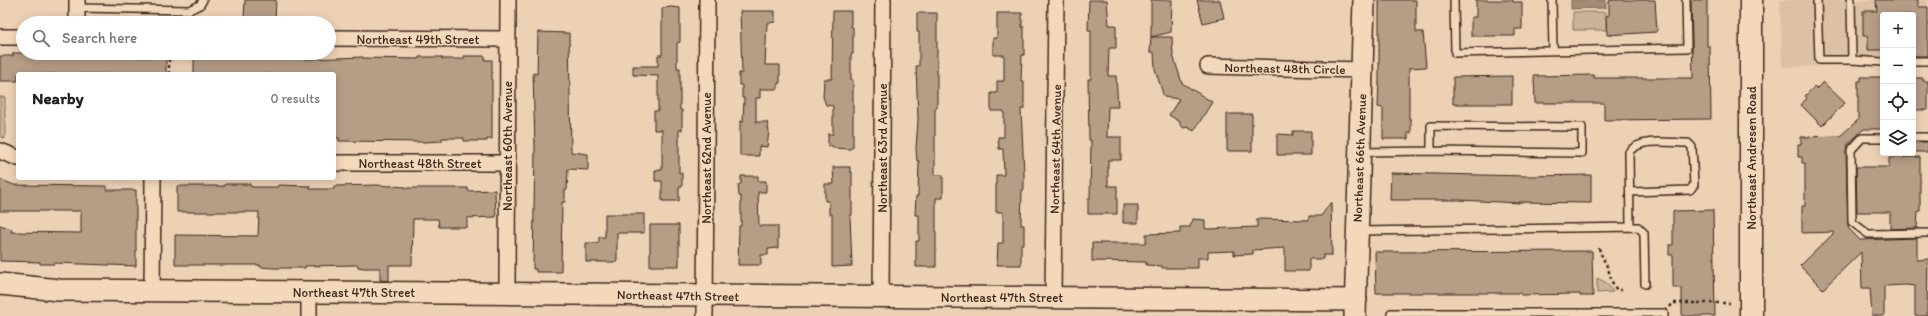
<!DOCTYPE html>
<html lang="en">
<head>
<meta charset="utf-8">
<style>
	body { margin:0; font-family:Itim,sans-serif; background:#f2f2f2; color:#222 }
	.controls { position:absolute; right:12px; top:12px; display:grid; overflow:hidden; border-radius:4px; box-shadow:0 2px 10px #0003 }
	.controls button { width:36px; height:36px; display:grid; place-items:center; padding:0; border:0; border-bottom:1px solid #e0e0e0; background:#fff; color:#222; font:20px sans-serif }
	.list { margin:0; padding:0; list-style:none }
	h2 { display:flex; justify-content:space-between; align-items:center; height:52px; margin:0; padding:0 16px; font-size:17px }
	h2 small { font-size:13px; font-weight:400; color:#767676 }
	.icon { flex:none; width:22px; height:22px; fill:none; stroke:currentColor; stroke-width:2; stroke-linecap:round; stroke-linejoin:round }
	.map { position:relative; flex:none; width:1928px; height:316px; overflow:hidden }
	.search { position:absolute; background:#fff; box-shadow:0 2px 10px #0003; left:16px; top:16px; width:320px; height:44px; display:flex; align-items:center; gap:10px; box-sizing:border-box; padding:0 14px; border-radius:22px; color:#767676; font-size:15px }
	.panel { position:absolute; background:#fff; box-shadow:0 2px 10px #0003; left:16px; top:72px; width:320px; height:108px; border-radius:4px }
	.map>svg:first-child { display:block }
</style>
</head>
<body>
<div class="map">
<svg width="1928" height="316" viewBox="0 0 1928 316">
	<rect width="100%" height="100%" fill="#edd1b5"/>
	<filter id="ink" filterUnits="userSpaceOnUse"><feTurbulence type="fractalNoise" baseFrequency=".025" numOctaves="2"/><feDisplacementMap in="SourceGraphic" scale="8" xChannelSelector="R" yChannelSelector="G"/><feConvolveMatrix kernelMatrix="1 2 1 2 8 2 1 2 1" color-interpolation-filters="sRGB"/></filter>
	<g filter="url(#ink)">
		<path fill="#dcc1a7" d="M1780,0h148v65h-15v-50h-30v50l-101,2z"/>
		<path fill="#ccb299" stroke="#846e5c" d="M1573,12h33v18h-33z
			M0,97h5v42l-5,-3z
			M1597,278l10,5 6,9 -16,1z"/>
		<path fill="#a18b75" stroke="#786452" d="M1571,0h35v8l-35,1z"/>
		<path fill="#b59d86" stroke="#3b2a1e" d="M245,0h31l-1,19 -31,-1z
			M1089,0h18l2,25h7v23h-7l-1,28h8l2,31h-10l-1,30h14v23h-13v26h9v28h-29v-15h2l1,-59h-2l-1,-61h3v-49h-3z
			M1151,0h21l-1,32 -20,5z
			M1197,0h23l4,18 -21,5z
			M1379,0h37v32h7l3,35 -17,1v51h2v14h-3v6h-25v-31l-5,-1 1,-28z
			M1476,0h37v2h9v27h-7v7h-44v-19h5z
			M1612,0h43l2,32 -50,3 -1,-19 3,-1v-14z
			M1691,0h16v46h3l1,73 -107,1v-17h-69l-1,-27 60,-1v3h99z
			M1876,0h42v7h10v49h-15v-41h-30v35h-15v-14h-5v-25h14z
			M671,7l9,1v34l-3,1v25h3v42h2v20h-3v43h3v14h-3v14h-17v-20h-7v-11h7v-40h-8v-19h4v-35l-25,-1v-9h25v-11h4v-47z
			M740,11h35v11l-8,1 -2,42h15v18h-2v6h-18v9h-4v24h11l2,9 -2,16 -8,-1v10h-19v-35l3,1 1,-24h-2v-13h-3v-12h3z
			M833,11h18v16h2v27h-2v26h2v67l-3,2 -17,-1v-2h-5v-12h5v-28l-7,-1 -3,-8 1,-18h8z
			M917,13h20v95h-2v67h8v23h-7v69h-20v-26h3v-26h-4l1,-19h2l1,-35h-2l-1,-12 2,-29 -2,-54h3v-34h-2z
			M997,13h25v14h2v28h-2l-1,26h3v28h-3l3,65v16h-2l-1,35h3v19h-3v21h-24l1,-22h5v-29l-1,-2h-6v-37h8l-1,-26h-4l-1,-12h6v-26h-13v-18h6v-12h7v-26h-11v-17h4z
			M538,32l31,1 2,119 17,2v16l-20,-1 -1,21h-2v12h-3l-1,70h-25v-3h-3l2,-120 -2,-76 4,1z
			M1151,37h21l1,18 9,28 30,19 -18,29 -7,-4 -3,1 -4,-3v-3l-11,-7 10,-16 -15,-2 -9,-28 -1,-17h-4z
			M13,53h26v3h21v-3h25v4h81v17h-148v7h-18v-25h13z
			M225,55l25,1v2l59,1 54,-2v1l56,1v-2h23v2h22v-3h21v4h7v79h-5v2h-23v-3h-22v3l-18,1 -85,-1v-3h-5v-64h-140v-16h31z
			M1512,76v28h-59v-27z
			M1861,77h22v52h-19l-16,15 -2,6 2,78 12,12 57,-2v22l11,-1 -1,57h-12v-30l-9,-1 -22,1v30h-12l-2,-28h-8l-1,-36 -38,37 -23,-23 35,-34 -33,1v-27h3v-43h-3v-6h-4v-13h3v-7l39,-1 18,-16v-39h3z
			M1913,78h10v3h5v29h-15z
			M1823,82l22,21 -23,23 -21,-21 6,-7 -2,-2 9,-9 2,2z
			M1227,114h25v37h-25z
			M1293,131h18v24h-34v-21l16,1z
			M1913,142h15v10h-15z
			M1920,157v54h-2l-1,17 -27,1v-17h-33l-1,-45h33v-9z
			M833,167h17v5h2v43h-2l2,51 -20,1v-53h-3v-13h-4v-17h9z
			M1391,173l136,3 64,-1v28l-72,-1v1l-60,-3h-69z
			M741,176h17v5h8v11h-8l1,34h19v22l-10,1v6h-7v10h-23l1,-39h2v-30h-2l-1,-11 3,-1z
			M0,179l14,6 93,1v4h29v76l-83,-3 1,1h-14v-2l-40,-1v-36l12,4 -1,3 70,1v-22h-81z
			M225,184h25v2l3,1h25v-2l32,1v3h24v-3l43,-1 29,2v1h62v3l27,-1 1,27 -29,1v9h-28l-1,-8h-25l-1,46h-23v16l-9,-1v-12h-16l-6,-1v-2l-53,1v2h-31l-14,-1v-2h-85v-30l83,1 1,-24h-82v-26h48z
			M1331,202l1,53h-9v4h-14v12h-24v-23l-32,2v4l-19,1v-4l-26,1v6h-10v10h-36v-2l-16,-1v-3l-54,-1v-18h54v-9l34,-1v-6h10l3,-8 12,1v8l3,1 49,-2v-8l52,1v-4h12z
			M1123,205h15v18h-15z
			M1713,210l2,106h-33v-28h-9v-33h-4v-10h4v-34z
			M605,214h39v19h-27v29h-31v-19h13v-6h6z
			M650,225h29v41h-29z
			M1592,251l1,45h-13v-2l-59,1v-2h-145l-1,-41z"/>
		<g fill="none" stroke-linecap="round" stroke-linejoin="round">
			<g stroke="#3b2a1e" stroke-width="10">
				<path id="lane" d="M1454,0l1,53 232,-5 -1,-48
					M1552,0l1,51
					M1817,0l2,60h33l-1,-60
					M77,8l112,2 11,-5 3,-5
					M1852,60l31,2
					M1913,61h15
					M1913,137h15
					M1883,138h-21l-11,12 1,72 16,12 60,-1
					M1361,152l70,-1v-25l151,1v26l-151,-2
					M1630,192l60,-2 4,-5 -2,-38 -4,-4c-18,0 -47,-6 -59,9l1,74
					M1359,231l279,-4 6,6 1,51
					M1391,316v-3h273v3"/>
			</g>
			<g stroke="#3b2a1e" stroke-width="18">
				<path id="street" d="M77,23v-23
					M0,37h23
					M329,38l179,1
					M1208,66l155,4
					M0,151l18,7
					M334,163h173
					M152,291l1,-113
					M507,292l1,-292
					M881,297l2,-297
					M1053,297l3,-297
					M309,316v-24
					M705,316l2,-316"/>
			</g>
			<g stroke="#3b2a1e" stroke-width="24">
				<path id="secondary" d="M0,284l59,6 1297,10
					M1355,316l9,-316"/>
			</g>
			<g stroke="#3b2a1e" stroke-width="25">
				<path id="primary" d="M1751,0v316"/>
			</g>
			<path stroke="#3b2a1e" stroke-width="2.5" stroke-dasharray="3 3" stroke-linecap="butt" d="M169,74v-21
				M1599,248c2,8 6,13 9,21 3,8 3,14 9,21h5
				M1670,307l3,-4h57"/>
			<use href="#lane" stroke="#f4d8bb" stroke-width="7"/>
			<use href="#street" stroke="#f4d8bb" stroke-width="15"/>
			<use href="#secondary" stroke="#f4d8bb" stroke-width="21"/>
			<use href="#primary" stroke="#f4d8bb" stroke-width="22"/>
		</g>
	</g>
	<g text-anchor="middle" stroke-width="3" stroke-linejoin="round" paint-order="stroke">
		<g font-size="13" fill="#3b2a1e" stroke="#f4d8bb">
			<text x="418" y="44">Northeast 49th Street</text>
			<text transform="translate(1285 68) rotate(1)" y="5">Northeast 48th Circle</text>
			<text transform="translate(507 146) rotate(-90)" y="5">Northeast 60th Avenue</text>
			<text transform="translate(882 148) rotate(-90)" y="5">Northeast 63rd Avenue</text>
			<text transform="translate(1055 149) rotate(-89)" y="5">Northeast 64th Avenue</text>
			<text transform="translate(706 158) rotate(-90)" y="5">Northeast 62nd Avenue</text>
			<text transform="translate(1359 158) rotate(-88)" y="5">Northeast 66th Avenue</text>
			<text transform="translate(1751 158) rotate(-90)" y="5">Northeast Andresen Road</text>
			<text x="420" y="168">Northeast 48th Street</text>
			<text x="354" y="297">Northeast 47th Street</text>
			<text transform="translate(678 295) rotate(1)" y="5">Northeast 47th Street</text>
			<text x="1002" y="302">Northeast 47th Street</text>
		</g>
	</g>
</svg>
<div class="controls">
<button>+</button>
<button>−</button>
<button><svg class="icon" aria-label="locate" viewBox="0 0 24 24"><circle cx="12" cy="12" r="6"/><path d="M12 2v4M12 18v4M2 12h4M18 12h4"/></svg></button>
<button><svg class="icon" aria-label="layers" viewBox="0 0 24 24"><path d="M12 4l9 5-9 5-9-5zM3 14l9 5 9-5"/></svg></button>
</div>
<div class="search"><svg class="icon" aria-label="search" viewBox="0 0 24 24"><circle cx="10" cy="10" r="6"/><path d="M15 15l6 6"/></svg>Search here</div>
<section class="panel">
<h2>Nearby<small>0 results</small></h2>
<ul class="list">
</ul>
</section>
</div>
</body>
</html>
